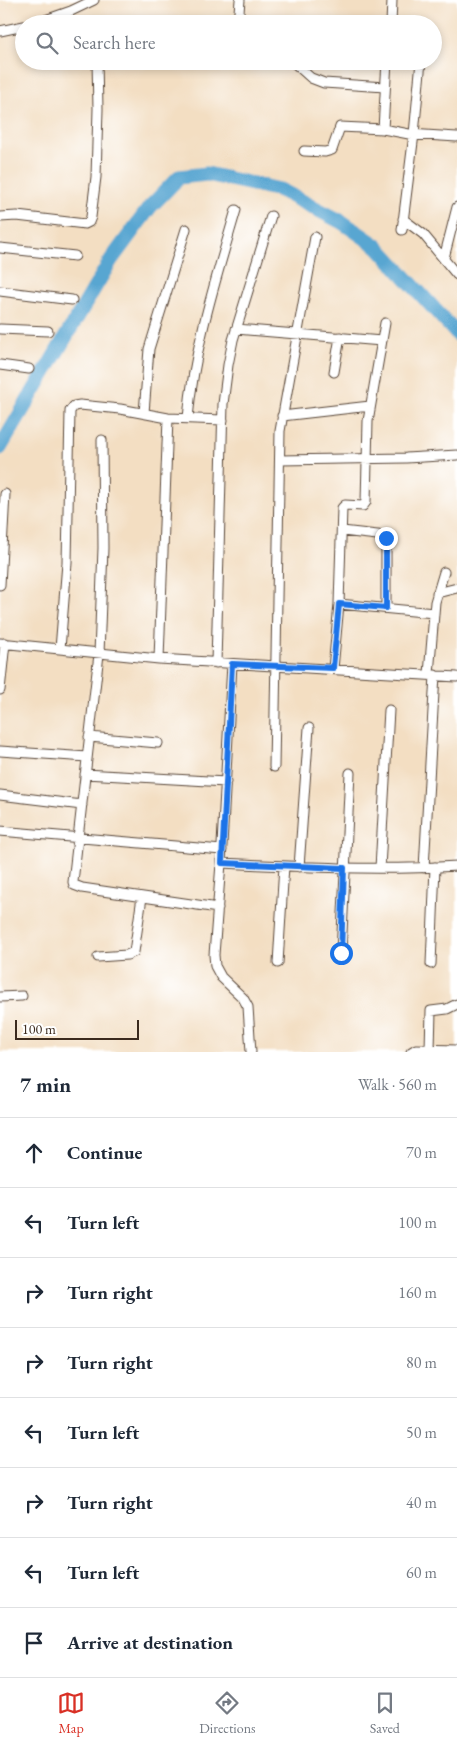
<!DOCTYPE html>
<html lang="en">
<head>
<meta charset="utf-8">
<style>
	body { margin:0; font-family:"EB Garamond",serif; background:#f2f2f3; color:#1f2937 }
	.scale { position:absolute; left:15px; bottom:12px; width:124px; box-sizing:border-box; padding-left:5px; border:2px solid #3b2a1e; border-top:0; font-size:14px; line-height:18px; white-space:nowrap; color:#3b2a1e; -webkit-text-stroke:4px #fff; paint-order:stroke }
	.stop { position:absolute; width:15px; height:15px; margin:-11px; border:4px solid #1a73e8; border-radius:50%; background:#fff }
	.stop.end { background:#1a73e8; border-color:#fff; box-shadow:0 1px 5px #0008 }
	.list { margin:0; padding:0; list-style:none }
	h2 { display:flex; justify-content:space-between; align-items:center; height:65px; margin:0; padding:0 20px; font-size:21px }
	h2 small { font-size:16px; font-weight:400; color:#747a83 }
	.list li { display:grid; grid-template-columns:32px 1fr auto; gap:15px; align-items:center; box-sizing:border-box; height:70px; padding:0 20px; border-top:1px solid #e0e1e3 }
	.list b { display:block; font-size:19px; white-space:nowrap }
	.list em { font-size:16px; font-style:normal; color:#747a83 }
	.icon { flex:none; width:28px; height:28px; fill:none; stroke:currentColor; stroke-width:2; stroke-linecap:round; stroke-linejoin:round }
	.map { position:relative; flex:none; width:457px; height:1052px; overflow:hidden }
	.search { position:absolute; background:#fff; box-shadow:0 2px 8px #0003; left:15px; right:15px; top:15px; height:55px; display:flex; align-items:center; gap:12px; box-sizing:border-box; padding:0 18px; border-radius:28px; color:#747a83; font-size:19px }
	.sheet { height:625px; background:#fff }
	nav { display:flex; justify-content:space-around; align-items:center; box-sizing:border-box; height:70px; border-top:1px solid #e0e1e3; background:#fff; font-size:14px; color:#747a83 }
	nav a { display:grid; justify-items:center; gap:2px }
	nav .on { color:#d93025 }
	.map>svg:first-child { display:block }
</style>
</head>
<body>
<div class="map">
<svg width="457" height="1052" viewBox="0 0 457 1052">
	<rect width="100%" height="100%" fill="#fff"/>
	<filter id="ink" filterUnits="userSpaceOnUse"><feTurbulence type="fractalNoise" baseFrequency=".02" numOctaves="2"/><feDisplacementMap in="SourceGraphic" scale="10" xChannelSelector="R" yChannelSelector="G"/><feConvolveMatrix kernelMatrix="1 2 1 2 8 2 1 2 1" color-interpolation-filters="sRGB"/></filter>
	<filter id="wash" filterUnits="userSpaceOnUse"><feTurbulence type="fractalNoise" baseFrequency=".0096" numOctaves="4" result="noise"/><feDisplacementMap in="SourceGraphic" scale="20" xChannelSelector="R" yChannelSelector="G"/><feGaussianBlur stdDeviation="1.12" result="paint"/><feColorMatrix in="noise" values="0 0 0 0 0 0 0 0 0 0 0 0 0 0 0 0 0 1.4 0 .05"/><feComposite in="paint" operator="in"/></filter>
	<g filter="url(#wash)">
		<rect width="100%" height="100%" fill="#f3dec2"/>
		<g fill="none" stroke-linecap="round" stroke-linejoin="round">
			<path stroke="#58a6d1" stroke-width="15" d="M0,448l111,-188 39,-53 29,-30 28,-3 73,16 62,32 35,24 80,88"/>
		</g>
	</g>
	<g filter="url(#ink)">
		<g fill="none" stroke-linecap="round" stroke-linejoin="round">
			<g stroke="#574537" stroke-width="11">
				<path id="minor" d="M34,24l37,-13 23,-11
					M238,24l2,-24
					M391,24l1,-24
					M0,31l24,-5
					M292,61l19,17 13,5 61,4
					M387,61l-4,68 26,5 48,3
					M304,151l21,1 7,-2 8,-23 43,2
					M0,217l17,-1 68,8 4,-2 2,-5 5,-40 2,-68 -1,-48
					M403,219l20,15 34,41
					M402,230l12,-96 7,-73
					M0,248l75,8
					M444,258l13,-51
					M0,291l72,9
					M0,329l48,2
					M236,329l146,12
					M0,365l29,4
					M334,372l6,-35
					M144,413l5,-64 37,-120
					M282,416l88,-10
					M188,418c6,-71 28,-139 48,-208
					M102,440l1,108 -4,106 -26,228 1,3 8,3 136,20
					M280,460l126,-2 51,-3
					M342,531l44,5v72
					M0,585l5,-91
					M437,593l20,-5
					M339,604l95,9
					M0,643l159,16 298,18
					M60,649l7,-86 3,-152 4,-5 6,-1 40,4 48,9 55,2
					M159,659l9,-241
					M216,663l7,-259 5,-39 5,-25 38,-124
					M232,664l-11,199 -7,92 1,11 6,11 22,21 5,9 3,45
					M333,669l6,-65 3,-96 3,-3 18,1 3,-4 2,-81 17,-98
					M429,674l6,-72 9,-30
					M0,690l5,-47
					M89,737l69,6
					M0,751l87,6
					M274,767l6,-336 35,-194
					M85,774l141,8
					M0,795l82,10
					M0,831l222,19
					M221,863c79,4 158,8 236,3
					M299,867l10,-139
					M380,868l9,-158
					M424,868l11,-193
					M341,953l9,-180
					M98,957l29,-2 7,-3 8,-55
					M278,963l6,-97
					M431,964l4,-97
					M0,997l22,-1
					M430,1049l1,-38 16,-2 10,-5
					M411,1052l5,-3 41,1"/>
			</g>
			<use href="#minor" stroke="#fff" stroke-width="9"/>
		</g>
	</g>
	<g fill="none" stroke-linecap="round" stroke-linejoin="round" filter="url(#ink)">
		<path stroke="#1a73e8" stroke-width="6" d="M341,953l3,-85 -122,-5 10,-199 101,4 6,-64 47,4v-70"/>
	</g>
</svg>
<div class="scale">100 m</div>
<div class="stop" style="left:341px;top:953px"></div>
<div class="stop end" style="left:386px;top:538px"></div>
<div class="search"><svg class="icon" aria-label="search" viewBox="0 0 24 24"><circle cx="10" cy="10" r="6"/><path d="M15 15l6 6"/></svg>Search here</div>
</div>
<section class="sheet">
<h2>7 min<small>Walk · 560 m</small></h2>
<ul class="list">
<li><svg class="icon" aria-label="ahead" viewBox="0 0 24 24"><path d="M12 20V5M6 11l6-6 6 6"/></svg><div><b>Continue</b></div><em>70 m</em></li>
<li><svg class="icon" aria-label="left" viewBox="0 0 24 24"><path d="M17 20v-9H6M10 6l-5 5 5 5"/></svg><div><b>Turn left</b></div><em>100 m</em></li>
<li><svg class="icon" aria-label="right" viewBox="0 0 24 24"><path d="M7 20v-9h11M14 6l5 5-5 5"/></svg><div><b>Turn right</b></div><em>160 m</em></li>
<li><svg class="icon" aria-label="right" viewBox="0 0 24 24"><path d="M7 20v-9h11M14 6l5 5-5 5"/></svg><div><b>Turn right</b></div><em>80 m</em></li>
<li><svg class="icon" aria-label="left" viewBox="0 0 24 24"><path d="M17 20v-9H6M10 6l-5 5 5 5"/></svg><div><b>Turn left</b></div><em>50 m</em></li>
<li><svg class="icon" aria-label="right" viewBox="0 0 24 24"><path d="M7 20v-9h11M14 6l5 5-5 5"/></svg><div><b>Turn right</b></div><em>40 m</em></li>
<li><svg class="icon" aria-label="left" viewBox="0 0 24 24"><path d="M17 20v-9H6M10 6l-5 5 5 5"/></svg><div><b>Turn left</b></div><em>60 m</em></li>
<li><svg class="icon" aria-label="arrive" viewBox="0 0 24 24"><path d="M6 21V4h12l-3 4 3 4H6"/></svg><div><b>Arrive at destination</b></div></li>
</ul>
</section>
<nav>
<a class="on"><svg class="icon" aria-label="map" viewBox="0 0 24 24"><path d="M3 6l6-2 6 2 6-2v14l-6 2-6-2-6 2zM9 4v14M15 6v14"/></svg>Map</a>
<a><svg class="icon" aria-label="directions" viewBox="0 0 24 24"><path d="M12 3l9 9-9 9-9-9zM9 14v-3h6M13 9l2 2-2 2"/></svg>Directions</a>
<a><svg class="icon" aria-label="saved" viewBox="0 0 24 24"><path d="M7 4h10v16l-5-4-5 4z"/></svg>Saved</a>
</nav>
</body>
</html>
